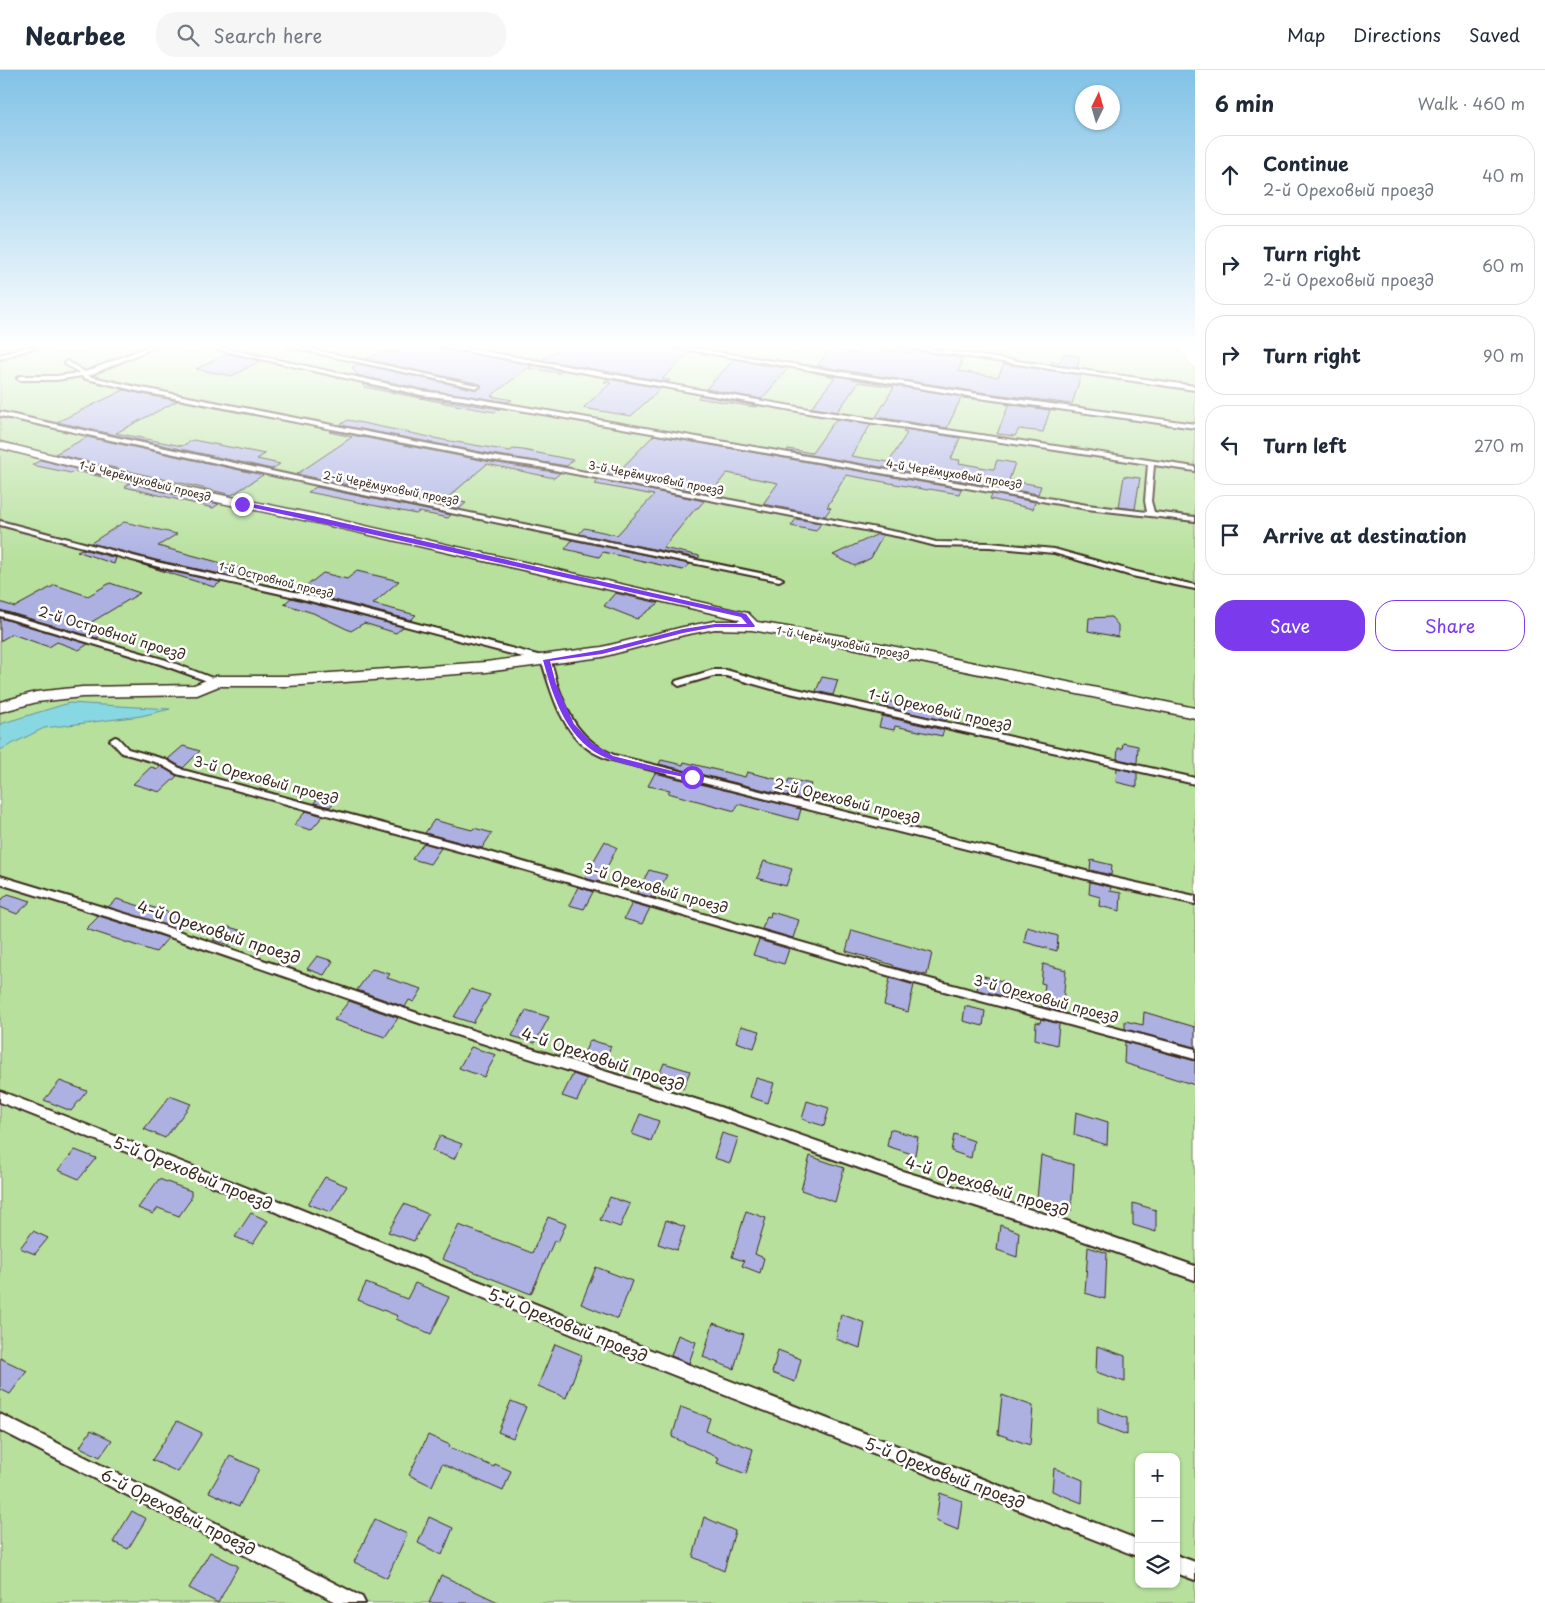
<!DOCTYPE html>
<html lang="en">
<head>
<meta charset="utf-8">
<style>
	body { margin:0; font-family:"Playpen Sans",sans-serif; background:#f6f6f7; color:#1f2937 }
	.controls { position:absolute; right:15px; bottom:15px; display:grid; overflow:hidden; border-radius:10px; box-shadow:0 1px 4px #0004 }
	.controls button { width:45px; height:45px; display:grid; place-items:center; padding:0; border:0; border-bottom:1px solid #e0e1e3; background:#fff; color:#1f2937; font:25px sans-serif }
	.compass { position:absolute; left:1075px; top:15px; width:45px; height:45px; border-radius:50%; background:#fff; box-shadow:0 1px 4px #0004; rotate:5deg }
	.stop { position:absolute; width:15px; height:15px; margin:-11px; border:4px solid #7c3aed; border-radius:50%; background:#fff }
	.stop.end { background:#7c3aed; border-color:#fff; box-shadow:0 1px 5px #0008 }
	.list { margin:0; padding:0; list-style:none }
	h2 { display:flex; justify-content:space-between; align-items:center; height:65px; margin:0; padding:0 20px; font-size:21px }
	h2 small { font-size:16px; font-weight:400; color:#747a83 }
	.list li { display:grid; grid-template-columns:32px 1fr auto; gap:15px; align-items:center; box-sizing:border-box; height:80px; margin:0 10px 10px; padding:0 10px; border:1px solid #e0e1e3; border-radius:20px }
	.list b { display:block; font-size:19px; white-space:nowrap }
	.list p { margin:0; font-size:16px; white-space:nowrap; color:#747a83 }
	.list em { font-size:16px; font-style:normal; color:#747a83 }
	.actions { display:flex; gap:10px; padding:15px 20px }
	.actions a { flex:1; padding:11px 0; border:1px solid #7c3aed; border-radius:20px; text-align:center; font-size:18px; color:#7c3aed }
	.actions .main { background:#7c3aed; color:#fff }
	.icon { flex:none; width:28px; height:28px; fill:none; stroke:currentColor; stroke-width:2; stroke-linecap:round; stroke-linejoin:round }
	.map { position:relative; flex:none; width:1195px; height:1533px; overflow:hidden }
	header { display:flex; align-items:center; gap:30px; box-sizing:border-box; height:70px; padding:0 25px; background:#fff; border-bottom:1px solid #e0e1e3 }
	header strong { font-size:24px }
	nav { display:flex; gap:28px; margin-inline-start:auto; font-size:18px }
	.search { width:350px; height:45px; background:#f6f6f7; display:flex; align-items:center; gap:12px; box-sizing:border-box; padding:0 18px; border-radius:20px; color:#747a83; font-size:19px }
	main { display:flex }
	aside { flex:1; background:#fff }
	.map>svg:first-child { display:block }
</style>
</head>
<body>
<header>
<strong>Nearbee</strong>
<div class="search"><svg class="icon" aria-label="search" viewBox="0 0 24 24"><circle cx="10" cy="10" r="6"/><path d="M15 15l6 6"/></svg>Search here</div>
<nav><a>Map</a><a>Directions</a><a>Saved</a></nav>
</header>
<main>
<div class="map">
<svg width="1195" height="1533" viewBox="0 0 1195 1533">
	<rect width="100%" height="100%" fill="#fff"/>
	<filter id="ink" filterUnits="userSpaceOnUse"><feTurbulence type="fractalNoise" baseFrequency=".02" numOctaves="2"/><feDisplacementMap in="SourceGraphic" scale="10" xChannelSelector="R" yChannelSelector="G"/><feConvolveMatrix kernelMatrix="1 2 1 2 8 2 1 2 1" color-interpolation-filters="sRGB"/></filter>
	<g filter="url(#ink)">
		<path fill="#b6e09c" stroke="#78855d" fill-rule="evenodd" d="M0,277h1177l18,23v1233h-1195zM1139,1387h37v127h-37z"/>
		<path fill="#88d8e3" stroke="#699294" d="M69,633l101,6 -29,7 -97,12 -44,22v-26z"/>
		<path fill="#acb1e2" stroke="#3b2a1e" d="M399,277h40l93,18 -3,2 4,-2 29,6 -3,2 -31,-5 -37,28 21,4 -4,2 -87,-13 -64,-14 -5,-8 6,-3 119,26 5,-4 -2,-2 -114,-25 18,-8 14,2z
			M563,277h106l21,5 -28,27 8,1 -2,2 -126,-22z
			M861,277l49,6 1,-3 51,8 -2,4 2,1 -4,8 40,6 6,-13 77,11 -9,29 -93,-12 -162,-26 14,-17 26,4z
			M227,284l7,1 26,6 -28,15 -36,-7z
			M1063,284l17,2 -3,12 -26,-4 1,-3 8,1z
			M734,289l30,6 24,3 -26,31 -56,-10z
			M812,302l164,27 -15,-1 -14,30 -71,-11 18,-30 -35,-5 -22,30 -23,-4h-3l24,-31z
			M608,309l53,9 -30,28 -48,-8 28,-25 -7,-1z
			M362,314l59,13 79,12 -5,3 -24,-4 -107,-21z
			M124,320l53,11 -61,32 66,13 11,-6 72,14 -8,5 23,5 -8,5 -215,-47z
			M700,325l57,11 -2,1 -57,-9z
			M1005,334l45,6 -7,22 -24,-3 -4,7 -18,-2 12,-30z
			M836,349l35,5 -20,32 38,6 18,-29 -4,-1 2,-3 55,9 -9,21 9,1 -1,3 33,6h2l3,-9 18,3 -6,17 32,6 -3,8 -251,-43 1,-2 24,4z
			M348,350l96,20 66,11 3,-2 10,1 50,10 -6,6 -76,-12 -151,-29z
			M331,361l160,31 69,11 -6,5 -67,-14 -41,35 20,4 -7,6 -162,-35 55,-37 -23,-5z
			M654,365l307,54 -2,5 -30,-5 -1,1 -82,-15 -19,32 4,1 -6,8 -62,-12 15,-21 -51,-10 -17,21 -105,-20 5,-5 9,2z
			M87,367l176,38 -31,20 -177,-41z
			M41,390l89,23 -55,-12 -4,2 -39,-8z
			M1124,406l16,2 -5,31 -16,-2z
			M599,410l105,21 -6,7h-2l-33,40 37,8 -2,2 -119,-24 5,-6 33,7 37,-40 -59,-11z
			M130,413l53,14 36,7 -6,4 -88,-21z
			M316,417l43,9 92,19 -3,3 -29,-6 -3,2 -108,-22z
			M992,424l43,8 -2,7 -43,-10z
			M796,449l25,4 -5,8 -25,-5z
			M124,452l53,12 -19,12 82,22 -10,8 -74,-16 -65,-17z
			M878,464l5,1 -12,23 -16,8 -22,-11z
			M572,470l118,24 -7,6 -80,-18 -4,5 -34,-8z
			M82,479l34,9 -2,6 -37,-13z
			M137,493l18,5 66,14 -7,5z
			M357,501l42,10 -26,23 43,11 -5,5 -111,-29 23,-18 24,6z
			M110,513l30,10 -50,30 20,7 -13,8 -97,-28v-8l15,5 40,-22 33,11z
			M615,523l44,10 -22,16 -33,-13z
			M291,528l4,1 108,28 -7,6 -32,-10 -13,8 -38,-18 -29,-9z
			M1111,547l7,8v12l-30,-6 1,-13z
			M0,548l88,26 -9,6 -22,-8 -8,5 -37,-13 -12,7z
			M822,607l16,3 -5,15 -17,-4z
			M887,631l33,7 28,5 -2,8 -61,-14z
			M882,646l62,14 -2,6 -47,-10 -1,4 -15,-3z
			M1123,673l15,3 -1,17 -20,-4 1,-11 4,1z
			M183,676l17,5 -17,17 -15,-9z
			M661,690l22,5 1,-3 61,15 2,-5 41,10 1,-3 22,5 -6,16 -146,-36z
			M160,696l17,10 -17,16 -27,-8 18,-17 7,2z
			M1117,698l20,5v14l-21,-5z
			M655,703l146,36 -3,11 -60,-16 -3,7 -67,-18 2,-3 -22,-4z
			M321,724l16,5 -7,8 -16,-4z
			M306,741l17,5 -12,14 -17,-5z
			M434,750l38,10 2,-2 18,5 -10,15 -57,-15z
			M605,771l12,7 -18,34 -15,-4z
			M424,773l17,5 -11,16 -18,-5z
			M1091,790l21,5 -1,10 -21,-5z
			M764,791l28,8 -6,17 -29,-8z
			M649,800l18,5 -12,23 -18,-5z
			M1090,812l21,5 -1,4 11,2 -1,18 -21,-5 1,-9 -11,-3z
			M578,817l15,5 -9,17 -15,-4z
			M8,824l23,7 -14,13 -17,-7v-6z
			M117,829l26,8 2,-2 42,13 -10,11 -69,-22z
			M632,833l18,5 -8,16 -18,-5z
			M771,842l28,8 -6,18 -31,-9 5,-13 3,1z
			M99,846l41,13 28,9 -12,14 -70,-23z
			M226,856l16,5 -13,14 -16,-5z
			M1027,857l31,9 -1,15 -33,-9z
			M852,860l80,23 -5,22 -34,-8v-2l-47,-14z
			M759,870l30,9 -5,15 -31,-9z
			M317,886l16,5 -9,14 -17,-6z
			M1043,894l23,6 -4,42 -20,-5 3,-23 -4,-1z
			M372,899l18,5 -3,4 35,11 -8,13 -5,-2 -4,7 -48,-17z
			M980,905l29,8 -2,14 -30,-7z
			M890,908l24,7 -6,27 -24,-7z
			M471,919l19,6 -17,28 -19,-6z
			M349,931l49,17 -13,19 -51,-17z
			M965,936l20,5 -2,15 -20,-5z
			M526,940l23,7 -14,26 -23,-7z
			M1144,942l51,15v20l-70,-18v-8l18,4z
			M1041,949l18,5 -2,21 -22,-6 1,-17 4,1z
			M741,956l19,5 -6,17 -18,-6z
			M590,970l21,6 -9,21 -22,-5z
			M1125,972l70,19v24l-71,-22z
			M471,977l25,8 -12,22 -25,-9z
			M664,993l26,8 -7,18 -26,-9z
			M573,1004l14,5 -10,22 -15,-5z
			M756,1008l18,5 -6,20 -18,-6z
			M60,1011l27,10 -16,20 -27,-11z
			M170,1026l21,8 -26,34 -21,-9z
			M807,1031l22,7 -5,18 -22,-7z
			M1076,1042l32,10 -1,23 -33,-10z
			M640,1044l19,7 -8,20 -19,-7z
			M890,1059l28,8 -3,18 -28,-9z
			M722,1063l16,5 -8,25 -16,-5z
			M954,1064l20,7 -3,17 -20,-7z
			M440,1066l22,8 -8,15 -22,-8z
			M75,1080l21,8 -17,21 -21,-9z
			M1041,1085l33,10 -3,46 -34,-12z
			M810,1086l34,12 -9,34 -34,-12z
			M325,1107l22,9 -16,26 -23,-8z
			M159,1109l32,12v8l-12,17 -21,-8 -5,6 -15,-6z
			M610,1127l20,7 -10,23 -20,-7z
			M1133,1133l23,7v22l-23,-7z
			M404,1134l24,10 -14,27 -26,-9z
			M746,1141l20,7 -11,36 9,4 -4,15 -18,-7 2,-5 -12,-4z
			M251,1143l17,8 -15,23 -18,-7z
			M548,1147l18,7 -8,18 -4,-1 -23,53 -89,-35 17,-34 73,28z
			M666,1150l19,7 -8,23 -19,-6z
			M1000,1155l19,7 -2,25 -20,-7z
			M33,1161l15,7 -13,16 -15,-6z
			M1088,1177l19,6 -2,46 -20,-6z
			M596,1197l36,14 -14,38 -37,-15z
			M366,1213l41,16 8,-16 34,14 -18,37 -35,-15 2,-3 -40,-16z
			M841,1244l24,9 -5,25 -24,-9z
			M713,1253l31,11 -10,35 -31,-12z
			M678,1265l18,7 -7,21 -18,-7z
			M555,1274l27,11 -16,43 -28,-12z
			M1097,1276l28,10v26l-29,-10z
			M778,1280l23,9 -6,23 -23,-9z
			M0,1288l27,13 -17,23 -10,-5z
			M1002,1325l31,11 -3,39 -32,-11z
			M511,1331l15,6 -13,31 -15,-6z
			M681,1337l29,11 -4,13 47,18 -7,25 -29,-11 2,-5 -47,-21z
			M1098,1337l29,11v17l-29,-11z
			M177,1351l25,12 -24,39 -26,-12z
			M91,1360l21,10 -12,17 -20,-10z
			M428,1365l22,10 -1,2 45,20 1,-3 16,7 -8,20 -61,-27 -10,22 -23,-11z
			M230,1386l29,13 -20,37 -30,-14z
			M1054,1398l29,12 -1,23 -30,-12z
			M940,1423l22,8 -4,29 -22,-9z
			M132,1441l14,8 -18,30 -15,-7z
			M429,1447l24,11 -11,27 -24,-12z
			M704,1447l31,14 -11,40 -31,-14z
			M375,1449l32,15 -20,44 -33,-16z
			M210,1482l28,14 -20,37 -29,-15z
			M441,1505l59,28h-71z"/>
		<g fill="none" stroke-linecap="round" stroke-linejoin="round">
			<g stroke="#3b2a1e" stroke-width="4">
				<path id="service" d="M27,277h9l-36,12v-4z
					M147,277h8l-67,29 49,11 354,69 48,7 363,70 34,9 54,1 64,6 82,23 59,13v4l-63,-13 -78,-23 -64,-6 -54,-1 -35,-9 -362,-70 -48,-7 -354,-69 -54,-13 -1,-2 -26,4h-36l-3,-2 3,-2h36l24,-3 -15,-9v-2l2,-1 18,11z
					M207,277h11l203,44 41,5 625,109 60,7 -2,-11 3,-37 -334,-50 -373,-67h16l20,3 337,60 381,57v4l-41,-6 -3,36 3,11 41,5v4l-108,-12 -625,-109 -41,-5z
					M289,277h12l179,39 -3,2z
					M671,277h15l293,47 216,30v4l-216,-30z
					M901,277h16l278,39v4z
					M0,342l359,78 420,87 4,2 -4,2 -420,-87 -359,-78z
					M0,451l156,41 143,31 250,65c4,8 6,18 8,26 12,34 23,56 57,71l500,123 81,18v8l-81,-18 -506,-127c-7,-3 -15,-6 -21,-11 -26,-19 -36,-57 -45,-86l-247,-65 -140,-31 -155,-41z
					M0,542l166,48 54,21 -4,3 -3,-1 -53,-19 -160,-48z
					M713,600h13l48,14 421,94v6l-423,-95 -46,-13h-13l-34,10 -4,-3 1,-2z
					M115,667l3,1 10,11 36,10 19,11 295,79 433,125 284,75v10l-284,-77 -434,-126 -300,-82 -19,-11 -36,-10 -12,-13z
					M0,806l149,45 274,94 288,89 191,67 156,47 137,48v14l-137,-48 -156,-49 -191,-67 -289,-92 -281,-97 -141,-43z
					M0,1021l225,88 390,157 524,204v17l-524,-205 -400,-165 -215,-85z
					M0,1344l362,183 3,6h-27l-338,-173z
					M1176,1485l19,7v18l-19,-7z"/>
			</g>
			<g stroke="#3b2a1e" stroke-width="3">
				<path id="minor" d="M0,372l183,45 130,27 430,98 5,1 9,9 85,14 353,72v10l-353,-72 -90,-16 -37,-1 -31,6 -82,22 -116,15 -198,14h-69l-22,9 -115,2 -45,5 -37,10v-10l36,-10 46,-5 112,-2 22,-9h72l198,-14 116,-15 81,-20 32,-6h25l-2,-2 -425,-97 -130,-27 -183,-47z"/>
			</g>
			<use href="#service" fill="#fff" fill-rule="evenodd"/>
			<use href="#minor" fill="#fff" fill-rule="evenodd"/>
		</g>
	</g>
	<linearGradient id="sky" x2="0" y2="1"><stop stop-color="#81c2e6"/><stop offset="0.56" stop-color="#fff"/><stop offset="1" stop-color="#fff" stop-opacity="0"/></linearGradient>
	<rect width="1195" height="492" fill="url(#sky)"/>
	<path fill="#7c3aed" d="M242,432l71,14 433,98 9,12 -1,1h-39l-32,6 -81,21 -52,7 6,23 18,40 18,19 21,13 83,21 -4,2c-25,-6 -60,-11 -83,-20 -41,-15 -56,-61 -66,-99l59,-10 81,-21 32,-5h32l-6,-7 -500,-112z"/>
	<g text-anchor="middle" stroke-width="5" stroke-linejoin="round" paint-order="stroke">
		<g font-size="11" fill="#3b2a1e" stroke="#fff">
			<text transform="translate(954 404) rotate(9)" y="4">4-й Черёмуховый проезд</text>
			<text transform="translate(656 408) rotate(11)" y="4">3-й Черёмуховый проезд</text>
			<text transform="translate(145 411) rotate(14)" y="4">1-й Черёмуховый проезд</text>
			<text transform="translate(391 418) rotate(11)" y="4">2-й Черёмуховый проезд</text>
			<text transform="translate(276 510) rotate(14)" y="4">1-й Островной проезд</text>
			<text transform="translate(843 573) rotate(11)" y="4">1-й Черёмуховый проезд</text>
		</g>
		<g font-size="14" fill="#3b2a1e" stroke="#fff">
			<text transform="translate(112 563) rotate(17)" y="5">2-й Островной проезд</text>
			<text transform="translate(940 640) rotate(13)" y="5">1-й Ореховый проезд</text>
			<text transform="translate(266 710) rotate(15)" y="5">3-й Ореховый проезд</text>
			<text transform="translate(847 731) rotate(14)" y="5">2-й Ореховый проезд</text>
			<text transform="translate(656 818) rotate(16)" y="5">3-й Ореховый проезд</text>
			<text transform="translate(1046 929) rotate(15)" y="5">3-й Ореховый проезд</text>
		</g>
		<g font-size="16" fill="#3b2a1e" stroke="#fff">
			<text transform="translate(219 862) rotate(18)" y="6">4-й Ореховый проезд</text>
			<text transform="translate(603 989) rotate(18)" y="6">4-й Ореховый проезд</text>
			<text transform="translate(193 1103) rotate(22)" y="6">5-й Ореховый проезд</text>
			<text transform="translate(987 1116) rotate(17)" y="6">4-й Ореховый проезд</text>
			<text transform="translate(568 1255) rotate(22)" y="6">5-й Ореховый проезд</text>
			<text transform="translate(945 1403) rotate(21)" y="6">5-й Ореховый проезд</text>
			<text transform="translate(178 1442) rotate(27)" y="6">6-й Ореховый проезд</text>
		</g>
	</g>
</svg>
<div class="controls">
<button>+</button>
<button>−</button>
<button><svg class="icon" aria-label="layers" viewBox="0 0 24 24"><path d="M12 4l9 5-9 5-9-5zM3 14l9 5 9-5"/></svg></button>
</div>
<svg class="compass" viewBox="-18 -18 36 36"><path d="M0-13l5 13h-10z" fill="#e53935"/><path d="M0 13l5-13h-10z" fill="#747a83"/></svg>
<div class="stop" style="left:692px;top:707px"></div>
<div class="stop end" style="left:242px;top:434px"></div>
</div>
<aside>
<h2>6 min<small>Walk · 460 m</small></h2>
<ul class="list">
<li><svg class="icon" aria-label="ahead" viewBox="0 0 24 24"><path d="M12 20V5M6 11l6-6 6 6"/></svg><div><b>Continue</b><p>2-й Ореховый проезд</p></div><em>40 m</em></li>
<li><svg class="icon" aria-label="right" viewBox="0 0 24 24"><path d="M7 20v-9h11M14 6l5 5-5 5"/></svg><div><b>Turn right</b><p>2-й Ореховый проезд</p></div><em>60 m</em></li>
<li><svg class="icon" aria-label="right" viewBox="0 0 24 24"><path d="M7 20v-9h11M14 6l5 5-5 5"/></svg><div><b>Turn right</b></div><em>90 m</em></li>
<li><svg class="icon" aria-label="left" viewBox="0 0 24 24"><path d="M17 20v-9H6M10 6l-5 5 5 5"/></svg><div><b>Turn left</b></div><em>270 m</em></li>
<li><svg class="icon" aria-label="arrive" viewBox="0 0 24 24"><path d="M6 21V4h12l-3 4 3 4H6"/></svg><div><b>Arrive at destination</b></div></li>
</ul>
<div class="actions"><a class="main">Save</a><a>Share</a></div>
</aside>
</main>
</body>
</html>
